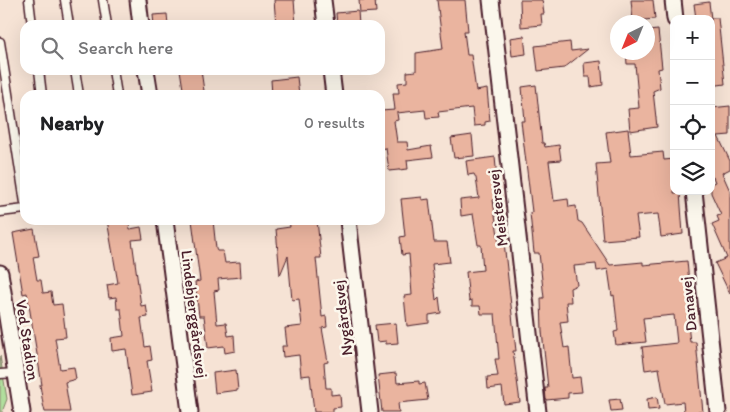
<!DOCTYPE html>
<html lang="en">
<head>
<meta charset="utf-8">
<style>
	body { margin:0; font-family:Itim,sans-serif; background:#f6f6f6; color:#202124 }
	.controls { position:absolute; right:15px; top:15px; display:grid; overflow:hidden; border-radius:10px; box-shadow:0 5px 20px #0002 }
	.controls button { width:45px; height:45px; display:grid; place-items:center; padding:0; border:0; border-bottom:1px solid #e0e0e0; background:#fff; color:#202124; font:25px sans-serif }
	.compass { position:absolute; left:610px; top:15px; width:45px; height:45px; border-radius:50%; background:#fff; box-shadow:0 5px 20px #0002; rotate:223deg }
	.list { margin:0; padding:0; list-style:none }
	h2 { display:flex; justify-content:space-between; align-items:center; height:65px; margin:0; padding:0 20px; font-size:21px }
	h2 small { font-size:16px; font-weight:400; color:#757577 }
	.icon { flex:none; width:28px; height:28px; fill:none; stroke:currentColor; stroke-width:2; stroke-linecap:round; stroke-linejoin:round }
	.map { position:relative; flex:none; width:730px; height:412px; overflow:hidden }
	.search { position:absolute; background:#fff; box-shadow:0 5px 20px #0002; left:20px; top:20px; width:365px; height:55px; display:flex; align-items:center; gap:12px; box-sizing:border-box; padding:0 18px; border-radius:15px; color:#757577; font-size:19px }
	.panel { position:absolute; background:#fff; box-shadow:0 5px 20px #0002; left:20px; top:90px; width:365px; height:135px; border-radius:15px }
	.map>svg:first-child { display:block }
</style>
</head>
<body>
<div class="map">
<svg width="730" height="412" viewBox="0 0 730 412">
	<rect width="100%" height="100%" fill="#f6e3d5"/>
	<filter id="ink" filterUnits="userSpaceOnUse"><feTurbulence type="fractalNoise" baseFrequency=".02" numOctaves="2"/><feDisplacementMap in="SourceGraphic" scale="10" xChannelSelector="R" yChannelSelector="G"/><feConvolveMatrix kernelMatrix="1 2 1 2 8 2 1 2 1" color-interpolation-filters="sRGB"/></filter>
	<g filter="url(#ink)">
		<path fill="#b1de9d" stroke="#7e7e64" d="M0,356l7,43 -5,13h-2z"/>
		<path fill="#eab49f" stroke="#4a1f2b" d="M274,0h20l2,25h-20z
			M359,0h16l1,12 -16,1z
			M437,0h28l3,31h-4l3,24h4l5,36 11,-2 3,32 -5,1v3l-11,1 -2,-18 -34,4 1,5 -13,1 -1,-8 -28,3 1,7 -4,1 3,21h10l1,8 23,-4 2,11 -26,3 1,9 -19,2 -3,-23 -6,1v-38l15,-1 -2,-17h6l-1,-10 9,-1v-10l9,-1v-18l27,-4z
			M520,0h22l2,14h-3l1,11 -21,2z
			M631,0h22l2,19 -22,2z
			M709,2l2,17h-15l-2,-15z
			M358,11l1,14h-22l-1,-12z
			M167,14l1,11h-14l-1,-10z
			M711,18h7l7,66 -14,2z
			M658,30l4,38 -4,1 2,19 -7,3 4,36 -27,4 -2,-22 11,-1 -4,-44h-8l-1,-12h22v-21z
			M524,36l2,18 -14,2 -2,-18z
			M570,42l1,9 17,-2 -24,19 -26,3 -3,-25z
			M601,61l2,24 -12,2 -1,-10h-5l-1,-14z
			M180,70h21l3,21 -5,1 1,3h-16z
			M297,77l2,18h-27l-1,-15z
			M536,85l6,58h2l1,4 14,-2 2,15 -12,1 5,40 14,-2 1,8 7,-1 2,15 4,2 28,42 33,-3v3l44,-4 5,54 -5,1 3,26h6l7,70h-19l-1,-10 -18,2 -6,-36 -14,2 -3,-23 35,-4 -3,-28 -31,3 3,24 -30,3 -2,-13 4,-1 -4,-36 -2,1 -4,-27 -11,2 -1,-7 -22,2 3,19 -7,3 1,14h-5l2,19 -8,1 4,26 5,-1 3,31 8,-1 2,15 -14,1v5l-22,2 -1,-12h3l-6,-57 -1,-33h3l-5,-45h-5l-4,-40 2,-1 -11,-91h4l-3,-34z
			M730,106v29l-12,1 12,25v8l-8,4 8,18v103l-15,-31 12,-5 -15,-34 7,-3 -2,-5 4,-1 -10,-22v-9l4,-2 -2,-5 -2,1v-70z
			M628,129l3,26 32,-3 1,8 10,-1v34h6l3,41 -22,3 -3,-23 -22,2 3,21 -36,3 -7,-76 14,-1 -4,-31z
			M472,135l2,21 -20,2 -3,-20z
			M495,157l4,43h-6l6,43 5,-1 12,109h-3l7,51 -16,2 -2,-17 -14,2 -1,-12 11,-1 -3,-17h4l-4,-45h-14l-1,-8h-8v-6l-3,1 -3,-29 17,-2 -2,-25h-3l-5,-31 -12,2 -1,-16 19,-2 -3,-20 -2,-4 -6,1 -2,-14z
			M422,197v3l7,-1 5,43h13l3,20 -18,2 4,36 3,-3 2,16 -12,2v8l-22,3 -3,-30 8,-1 -3,-41 -7,1 -2,-18 5,-1 -4,-37z
			M107,220h21l2,9 11,-2 2,12 -11,1 9,66 5,-1 2,12 -7,1 4,29 5,-1 2,14 -5,1 5,31 -20,3 -6,-46 -14,2 -1,-13 13,-2 -3,-27h-4l-1,-12 -7,1 -2,-13 11,-2z
			M192,220h21l3,29 1,2h6l2,12 15,-1 1,15 -23,2 1,11 -5,1 3,33 9,-1 2,13 6,-1 1,16 -10,2 -1,-7 -16,2 -4,-32h-5l-1,-9 -3,-25 5,-1z
			M289,220h28l4,38h-5l6,59 4,-1 1,11 -5,1 6,34 -4,1 2,25h5v7l9,-1 1,13 -8,1v4h-19l-4,-37 -9,1 -2,-21 -16,2 -1,-11h5l-2,-18 17,-2 -3,-27 -7,1 -4,-44 -8,19 -4,-46 14,-2z
			M34,229l5,27 -6,1 4,23h4l2,13 8,-1 2,13 9,-1 4,33 -11,1 5,31 14,-2 2,12 -11,3 5,30h-25l-2,-8 -3,-19h2l-15,-92 -4,1 -10,-61z
			M396,323l2,20 -12,1v-3l-9,1 -2,-17z
			M236,370l2,20 -23,3 -2,-20z
			M396,373l1,10 22,-2v3l6,-1 3,17 -30,3 1,9h-17l-4,-37z
			M657,397l2,12 -11,1 -1,-11z
			M620,399l2,11 -11,1 -2,-11z"/>
		<g fill="none" stroke-linecap="round" stroke-linejoin="round">
			<g stroke="#4a1f2b" stroke-width="11">
				<path id="lane" d="M29,0l3,25
					M65,0l4,25
					M103,0l4,25
					M0,42l25,161
					M39,70l3,25
					M75,70l4,25
					M113,70l4,25
					M0,212l25,-3
					M0,374l16,-1"/>
			</g>
			<g stroke="#4a1f2b" stroke-width="19">
				<path id="street" d="M138,0l3,25
					M323,0l3,25
					M491,0l47,412
					M673,0l2,19
					M146,70l4,25
					M331,70l3,25
					M694,191l24,221
					M165,220l25,192
					M348,220l22,192
					M0,273l22,139"/>
			</g>
			<use href="#lane" stroke="#fbf7ec" stroke-width="8"/>
			<use href="#street" stroke="#fbf7ec" stroke-width="15"/>
		</g>
	</g>
	<g text-anchor="middle" stroke-width="5" stroke-linejoin="round" paint-order="stroke">
		<g font-size="16" fill="#4a1f2b" stroke="#fbf7ec">
			<text transform="translate(497 208) rotate(-97)" y="6">Meistersvej</text>
			<text transform="translate(688 304) rotate(-96)" y="6">Danavej</text>
			<text transform="translate(195 314) rotate(83)" y="6">Lindebjerggårdsvej</text>
			<text transform="translate(342 318) rotate(-97)" y="6">Nygårdsvej</text>
			<text transform="translate(28 340) rotate(81)" y="6">Ved Stadion</text>
		</g>
	</g>
</svg>
<div class="controls">
<button>+</button>
<button>−</button>
<button><svg class="icon" aria-label="locate" viewBox="0 0 24 24"><circle cx="12" cy="12" r="6"/><path d="M12 2v4M12 18v4M2 12h4M18 12h4"/></svg></button>
<button><svg class="icon" aria-label="layers" viewBox="0 0 24 24"><path d="M12 4l9 5-9 5-9-5zM3 14l9 5 9-5"/></svg></button>
</div>
<svg class="compass" viewBox="-18 -18 36 36"><path d="M0-13l5 13h-10z" fill="#e53935"/><path d="M0 13l5-13h-10z" fill="#757577"/></svg>
<div class="search"><svg class="icon" aria-label="search" viewBox="0 0 24 24"><circle cx="10" cy="10" r="6"/><path d="M15 15l6 6"/></svg>Search here</div>
<section class="panel">
<h2>Nearby<small>0 results</small></h2>
<ul class="list">
</ul>
</section>
</div>
</body>
</html>
